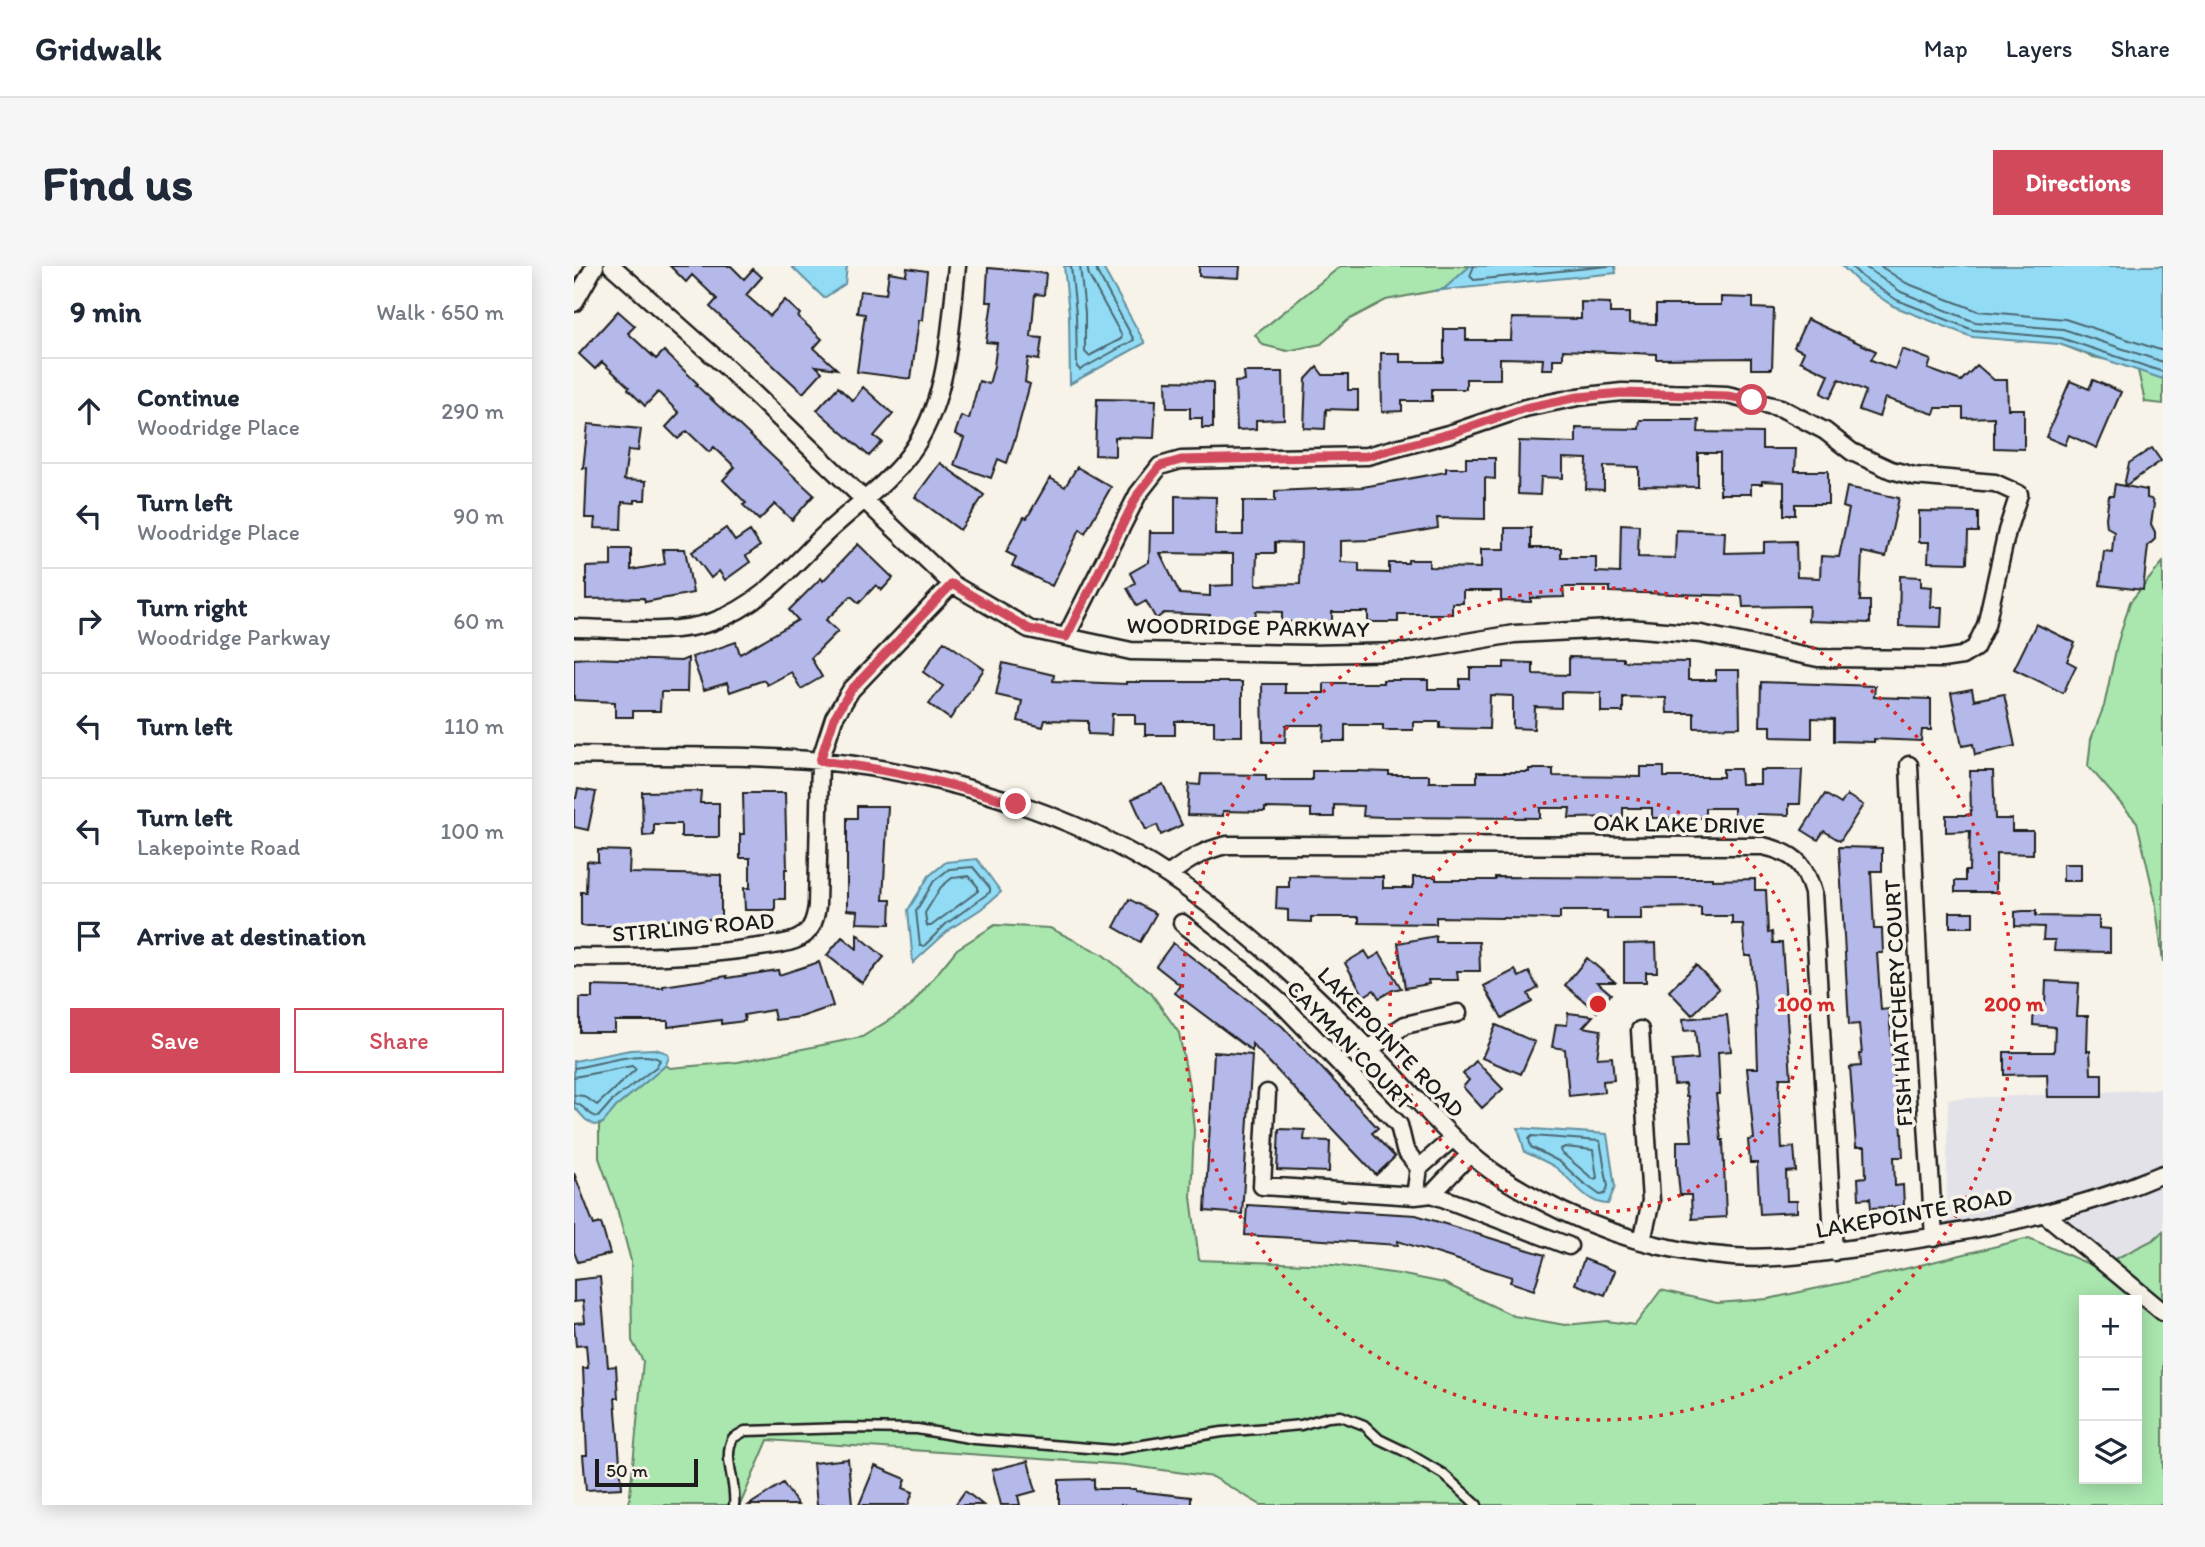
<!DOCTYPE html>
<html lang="en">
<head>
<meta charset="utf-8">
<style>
	body { margin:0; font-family:Itim,sans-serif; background:#f6f6f7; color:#1f2937 }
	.controls { position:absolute; right:21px; bottom:21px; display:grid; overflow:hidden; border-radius:0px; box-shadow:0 4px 18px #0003 }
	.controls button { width:63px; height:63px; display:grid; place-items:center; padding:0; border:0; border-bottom:2px solid #e0e1e3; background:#fff; color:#1f2937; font:35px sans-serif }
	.scale { position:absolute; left:21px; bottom:18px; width:103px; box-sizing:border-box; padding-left:7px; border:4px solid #1c1c1c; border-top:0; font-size:19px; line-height:24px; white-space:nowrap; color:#1c1c1c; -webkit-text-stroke:5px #f7f3e8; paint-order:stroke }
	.stop { position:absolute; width:21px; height:21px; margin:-16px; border:5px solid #d1495b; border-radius:50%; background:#fff }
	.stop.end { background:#d1495b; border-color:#fff; box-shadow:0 2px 7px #0008 }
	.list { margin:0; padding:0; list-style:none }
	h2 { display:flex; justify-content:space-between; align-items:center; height:91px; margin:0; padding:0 28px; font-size:30px }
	h2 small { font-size:23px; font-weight:400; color:#747a83 }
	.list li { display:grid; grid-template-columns:46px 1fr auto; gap:21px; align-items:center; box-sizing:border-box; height:105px; padding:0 28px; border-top:2px solid #e0e1e3 }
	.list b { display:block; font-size:26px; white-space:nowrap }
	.list p { margin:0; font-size:23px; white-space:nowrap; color:#747a83 }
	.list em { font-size:23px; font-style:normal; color:#747a83 }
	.actions { display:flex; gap:14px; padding:21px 28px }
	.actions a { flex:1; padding:16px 0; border:2px solid #d1495b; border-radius:0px; text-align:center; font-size:24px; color:#d1495b }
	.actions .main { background:#d1495b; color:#fff }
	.icon { flex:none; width:38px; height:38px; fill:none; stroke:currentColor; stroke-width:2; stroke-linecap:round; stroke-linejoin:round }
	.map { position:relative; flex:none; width:1589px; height:1239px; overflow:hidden; border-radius:0px }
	header { display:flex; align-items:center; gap:42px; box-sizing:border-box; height:98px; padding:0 35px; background:#fff; border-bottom:2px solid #e0e1e3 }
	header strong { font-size:33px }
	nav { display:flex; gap:38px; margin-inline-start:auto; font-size:24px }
	.intro { display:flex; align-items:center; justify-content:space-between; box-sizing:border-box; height:168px; padding:0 42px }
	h1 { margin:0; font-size:49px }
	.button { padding:18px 32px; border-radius:0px; background:#d1495b; color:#fff; font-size:24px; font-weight:700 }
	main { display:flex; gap:42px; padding:0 42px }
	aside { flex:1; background:#fff; border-radius:0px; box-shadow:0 4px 18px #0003 }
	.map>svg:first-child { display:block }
</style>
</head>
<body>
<header>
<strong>Gridwalk</strong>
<nav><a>Map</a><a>Layers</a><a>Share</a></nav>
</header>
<div class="intro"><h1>Find us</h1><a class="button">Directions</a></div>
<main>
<aside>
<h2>9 min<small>Walk · 650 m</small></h2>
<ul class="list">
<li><svg class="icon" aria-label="ahead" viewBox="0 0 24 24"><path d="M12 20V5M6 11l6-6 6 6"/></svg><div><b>Continue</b><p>Woodridge Place</p></div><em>290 m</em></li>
<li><svg class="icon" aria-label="left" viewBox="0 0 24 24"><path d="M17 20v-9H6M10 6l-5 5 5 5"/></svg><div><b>Turn left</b><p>Woodridge Place</p></div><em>90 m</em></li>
<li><svg class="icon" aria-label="right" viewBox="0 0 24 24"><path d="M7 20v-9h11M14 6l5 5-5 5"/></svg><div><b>Turn right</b><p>Woodridge Parkway</p></div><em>60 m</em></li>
<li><svg class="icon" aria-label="left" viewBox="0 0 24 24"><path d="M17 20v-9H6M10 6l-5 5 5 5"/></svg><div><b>Turn left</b></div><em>110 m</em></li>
<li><svg class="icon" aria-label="left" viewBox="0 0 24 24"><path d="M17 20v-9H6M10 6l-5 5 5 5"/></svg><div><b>Turn left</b><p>Lakepointe Road</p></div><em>100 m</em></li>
<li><svg class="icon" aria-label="arrive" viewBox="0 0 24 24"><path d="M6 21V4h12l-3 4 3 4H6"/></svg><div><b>Arrive at destination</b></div></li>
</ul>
<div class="actions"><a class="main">Save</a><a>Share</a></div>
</aside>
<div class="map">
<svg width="1589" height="1239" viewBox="0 0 1589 1239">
	<rect width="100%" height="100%" fill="#f7f3e8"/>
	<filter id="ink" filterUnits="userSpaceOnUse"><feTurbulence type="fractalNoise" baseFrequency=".0143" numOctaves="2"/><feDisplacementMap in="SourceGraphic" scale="14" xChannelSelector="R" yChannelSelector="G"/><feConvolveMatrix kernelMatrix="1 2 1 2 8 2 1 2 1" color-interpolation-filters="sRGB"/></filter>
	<g filter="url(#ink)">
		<path fill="#e3e2e9" d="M1589,823v77l-56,21 -64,19 -97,21 2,-128z
			M1589,917v48l-10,9 -40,20 -52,-43 50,-14z"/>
		<path fill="#a9e7ae" stroke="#628265" stroke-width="2" fill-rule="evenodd" d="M767,0h129l-26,23 -58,11 -38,20 -27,24 -34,7 -24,-6 -8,-10z
			M1453,65l136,5v68l-18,-2 -8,-36 -44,-9z
			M1589,296v400l-8,-63 -18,-77 -49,-56 3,-27 13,-33 13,-61 13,-43z
			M421,659l55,3 52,26 49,39 28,40 11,57 4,40 -3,67 8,63 135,5 65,9 45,9 70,33 51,9 42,-4 28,4 26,-35 56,13 51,-4 120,-26 141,-35 69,30 65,54v183h-902l-48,-28 -87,-12 -358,-25 -28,65h-111l14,-144 -11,-20 -1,-80 -15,-56 -17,-47v-32l17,-19 50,-42 4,3 68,-6 124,-25 48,-30 47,-58zM1510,1034h53v179h-53z
			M1589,965v71l-50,-42 40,-20z"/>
		<path fill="#92dbf4" stroke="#638f9e" stroke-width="2" d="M217,0h56l-2,18 -21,14z
			M490,0h38l43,77 -75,41 -1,-70z
			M896,0h145l1,7 -183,18 11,-2z
			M1268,0h321v113l-104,-35 -87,-7 -79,-31 -35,-24z
			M403,593l24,33 -20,17 -31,20 -37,34 -5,-53 21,-34 17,-14z
			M81,783l12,4 2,4 -3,8 -50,42 -13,16 -8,2 -9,-5 -12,-13v-46l56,-11z
			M944,862l89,6 8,53 -7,17c-21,1 -37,-26 -53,-37 -10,-6 -20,-10 -30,-15z"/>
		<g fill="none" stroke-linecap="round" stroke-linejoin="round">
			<path stroke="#4b6872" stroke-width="2" d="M497,0l5,48 1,53 3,3 54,-30 -37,-68 -1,-6
				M506,0l5,47v39l4,4 32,-17 1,-3 -33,-60 -2,-10
				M900,0l-4,10 4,4 134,-14
				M1277,0l11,11 35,23 76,30 88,8 102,34
				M1290,0l37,26 74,30 88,7 100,33
				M1306,0l26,17 72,28 87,8 98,32
				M399,601l17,21v4l-44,32 -22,22h-4l-4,-35 18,-30 15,-12z
				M395,610l9,11v4l-47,35h-4l-2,-13 16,-26 11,-9z
				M0,802c20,-2 71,-20 86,-8l-4,7 -44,34 -14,16c-10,-1 -14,-13 -24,-14
				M0,811l58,-11 4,3 -39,36 -13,-9 -10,-1
				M958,870l68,5 8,45 -3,8 -5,1 -18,-13 -22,-20 -29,-15 -2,-8z
				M991,881l28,3 4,28 -4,1 -31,-26 -1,-4z"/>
		</g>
		<path fill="#b4b9ea" stroke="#1c1c1c" stroke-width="2" fill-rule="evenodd" d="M96,0h61l13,13 9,-10 9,8 -16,18 24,21 15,-16 15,14 -2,3 24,22 -8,9 23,21 -21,-3 6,6 -19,21 -93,-86 7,-8 -25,-24 -6,7z
			M625,0h41l-1,12 -40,-2z
			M333,2l20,3 -5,49h-3l-8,59 -54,-7 8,-58 -8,-1 3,-22 26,3 3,-22 17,3z
			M414,2l58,5 -2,22 -9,-1 -4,43 11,1 -3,22 -11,-2 -3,24 5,2 -14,51 -9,28 -9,-4 -7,19 -37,-13 10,-27 -9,-4 6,-18 8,3 10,-38 10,3 5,-18 3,-23 -11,-1 6,-40h-6z
			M1147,31l32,1v10l21,1 -2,60h-21v-11l-95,1v-5l-93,-4v9h-10v10h-11l1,-10 -43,-1v21h-34v10h-34v12h-30v10l-20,1 -1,-59h19v9h44v-33h22v11h45l1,-22 69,1v-17l29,1v10h19v10l27,1v-19h65z
			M44,45l17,15 -7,7 28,26 8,-8 34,33 -2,1 118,110 -22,25 -17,-16 -16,16 -16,-15 3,-2 -23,-23 12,-13 -21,-20 -5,5 -22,-21 -9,8 -12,-12 13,-14 -21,-21 -13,14 -17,-17 1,-2 -27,-25 -7,7 -16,-15z
			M1233,53l69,32 -5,9 24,9 7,-20 29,11 -3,9 33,12 16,-16 17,15h13l1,29h16v40l-30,-1v-31l-31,1v-10h-27l-2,6 -49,-16 -6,19 -20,-7 7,-19 -27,-12 -9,19 -9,-5 8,-18 -29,-14 4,-9 -10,-5z
			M743,101l6,8h25v15h10v20l-32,-1 -1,20 -21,-1 2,-49z
			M670,106h39l1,47 -28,1v9l-19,1 -2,-48 10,-1z
			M1519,114l28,12 -24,56 -28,-13 -4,10 -19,-8 24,-56 19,8z
			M592,115l47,1v46h-11v-10h-12v-10h-23z
			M264,121l15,14 10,-14 30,27 -19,22 8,6 -13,14 -52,-46z
			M523,133l59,1 -2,38 -39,-1v19l-20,-1z
			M1066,154h59l-1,12 64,1v16h34l-1,22h33v33h-33v11h-11v-33l-22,-1v3h-11v10h-31v-41h-22v34l-59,-1v-19l-35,-1v24l-18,-1 1,-30 -24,-1v20l-22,-1 -1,18 -22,-1 1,-53 57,2v-15l63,1z
			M14,158l53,5 -3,22 -10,-1 -4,30 22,1 -1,19h-10v3l-13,-1 -1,27 -27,-1 1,-10h-10l2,-50h-4z
			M1578,182l9,13 -36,25 22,4v8l4,1 3,5 -3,20 4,8v7l-7,7 -5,44 -43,-5 4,-34 8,1 2,-21 -7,-4 -1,-9 3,-22h4l2,-12 9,2 5,-23z
			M892,192h29v21l-10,-1v41l-48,-1 1,10 -68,12 -29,1v21l18,1v9l30,1v-10h19v-3h21v7l52,1v-19h24v-21h26v20h30v9h35v15l24,1 1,-49 18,1 -1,32 37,1 1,-28 49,2 -1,21 40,-1v-10l32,-1 1,36 23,1 1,-22 18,1 10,-48 -6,-2 4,-20 52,11 -13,59 -24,-5 -2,49h10v22l-62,-2 1,-15 -66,1 -1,-11 -132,-4v-5h-47l1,10 -33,1v4l-30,-1v-10h-38v12h-11v11h-54v8h-30v-10h-36v10h-50v-10l-26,-1 -1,11 -46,-1 1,-6 -46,-2 -8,6 -10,-18 -9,5 -10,-18 8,-5 -5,-10 19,-11 1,-32 1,3h24v-37l41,1 -1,38h28v-34h32v-10l88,-4 83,-15v-4h20zM701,276l26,1 -1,41 -44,1 1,-32h18zM586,287l73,1v31l-23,1v10l-30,-2z
			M366,197l44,32 -24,35 -45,-33z
			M503,201l34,20 -26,46 -5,-4 -28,57 -40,-20 4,-9 -10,-5 18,-35 3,1 23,-40 15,9z
			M1345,245l59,1v20h-10l-1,31 -39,-1 1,-20h-10z
			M152,262l9,13 15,-10 10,15 -14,10 4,6 -25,18 -6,-9 -8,7 -19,-26z
			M284,278l35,34 -11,12 -6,-5 -17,18 -8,-7 -25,24 12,11 -27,27 11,19 -21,12 -10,-17 -24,13 -3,-5 -34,12 -3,-9 -23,7 -12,-33 44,-15 4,12 58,-34 -9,-10 32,-32 2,3z
			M37,283h20v21l34,-6 -2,-15h22l8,44 -48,9 -1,-4 -58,1v-32l25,-1z
			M1326,310l21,1v9l11,1 -1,20h11l-1,20 -42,-1z
			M1462,358l39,19 -8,18 9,5 -13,27 -49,-24z
			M370,375l40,28 -34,50 -21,-15 14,-18 -20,-14z
			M995,391l54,1v3l65,1v18h28v-10h23l1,57 -46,1v-15h-27l-1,-15 -43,-1v15h-22v-19l-40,-1v16l-26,-1 -1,22 -21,-1v-32l-23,-1 -1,34 -49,-1v-6h-27v8h-30v-5h-38v16h-22l1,-16h-38l-1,17h-22l-1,-58h23v9h39v-10h59v-3h45v9h32v-10h10v-11h34v-6l29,1v11l36,1z
			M15,392l92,3 7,-3 -1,34h-26l-1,19h-27v6h-18v-15l-41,-2v-41z
			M429,397l51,12 -1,6 73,3v-2h116v54h-28v-15h-39v14h-30v-11h-10v-10h-23l-1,21 -23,-1v-13l-43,-1 -2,7 -25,-6 4,-20 -26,-6z
			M1187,416l114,4 -1,11 57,2v31h-9l-1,11 -47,-2v3l-40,-1v-22l-22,-1v20l-41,-1v-11h-11z
			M1398,423l2,11 30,-6 11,52 -40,9 -2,-11 -11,2 -11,-53z
			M1067,501h23v10h59v-8h17l1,15h19v-14h42l-2,34h-11v11l-32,-1v4h-23v-10h-29v10h-53v-10h-29v9l-54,1 1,-10h-30v10l-158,-1 -19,-1 1,-10 -30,-1v12h-23v-8l-46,-1v4l-42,-1v5l-36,-1 2,-31 11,1 1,-11 65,1v5h46v-9h45l32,1v3h40v7h48v-10h52v-3h24v7l88,1z
			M1396,505h23l2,48h17v12h21v23l-37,-1v39h-41v-11h10v-10h4l1,-40 -24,1v-17h25z
			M589,518l19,41 -21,10 -4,-10 -11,5 -14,-31z
			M4,523l18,3 -8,38 -14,-3v-29h2z
			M127,525l-1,12h19v34h-38v-13h-27v11l-11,1 -1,-44z
			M169,527h42l2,76h-2v30h-10v11h-30l-1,-22h6v-30h-10v-24h4z
			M1251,528l16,10 6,-9 16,10 -23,36 -16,-10 -6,9 -16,-10z
			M283,540h31l-5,94h8l-1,24 -33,-1 1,-12 -11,-1v-92h10z
			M1265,581l43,1v23h-11l3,58h8l1,24h-6l4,57 8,-1 7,96h4l2,29 1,23h-9l1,29 8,-1 1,21 -33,2 -1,-10 -11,1 -1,-21 8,-1 -1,-30h-9l-6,-80 11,-1 -1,-12h2l-3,-30 -10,1z
			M24,584l32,1 -1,22 92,2v44l-56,1v6h-84v-34h5l1,-31 11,1z
			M1489,598h18v17h-18z
			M715,610l94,1v11h30v-11h23v3h59v-3l186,1h31v2l43,-1v11h11l2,43 4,-1 1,11h9l9,135h-11l-1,12 3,59 12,-2 2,24 -10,1 1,29h10v11l-37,2 -3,-51h-7l-2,-23 6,-1 -7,-71h11l-2,-60 -5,-52h-6l-2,-32h-11v-8h-31v-9l-60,1v11h-34v-8h-47v8l-124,-2v7l-77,-1v-6h-48v5l-23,-1v-11l-12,-1 1,-22h12z
			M555,633l27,15 -16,28 -26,-15z
			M1449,645h13v5l63,1v11l11,1v23l-56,-1 1,-11h-12l1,-13 -29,-1v-14z
			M1376,646h23v15h-23z
			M283,668l27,23 -22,26 -35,-28 15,-18 15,12z
			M862,670v6h43l1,29h-23l1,9h-30l1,4 -24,4 -7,-45z
			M599,677l109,83 96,102 -6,5 23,24 -19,18 -124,-131v7l-77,-58 5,-8 -24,-19z
			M1082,677l1,29h-11v10h-22v-38z
			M791,685l5,8 10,-6 21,35 -8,2 -14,8 -5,-8 -10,6 -19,-33z
			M1013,692l28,24h-18l14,12 -14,18 -32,-27z
			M245,696l14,44 -32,11 -26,3 -2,-10 -29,5 1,6 -24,3v-4l-53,7v-6h-53v11h-35v-34h12v-12l71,2v-2l40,-6 24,-4v2l51,-8 1,5z
			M1122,699l23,24 -27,26 -23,-24z
			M941,704l4,7 10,-5 9,16 -10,6 4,8 -30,16 -18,-32z
			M1472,715l33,2 -2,33h11l-1,35h3l1,23h11v23h-54l-1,-23 -43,1v-23h50l1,-25 -22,-2 1,-22 11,1z
			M994,747l25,3 -10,11 18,3 -4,28 15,-1 2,23 -11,1 1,11 -35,4 -4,-47 -13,-2 4,-23 11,1z
			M1153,749l4,36 -13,1 2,42h-4l5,46h2l3,77 -34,2 -1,-24h-11l-3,-30v-24h15l-4,-45h-2l-1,-12 -11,1 -2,-24 26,-2 -3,-29 -11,1 -1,-12z
			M922,759l39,17 -14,32 -39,-16z
			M640,786l38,3 -10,159 -37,-3z
			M902,795l27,28 -21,19 -19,-21 6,-7 -6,-6z
			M705,863l26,1 -1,10 26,1 -1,31 -52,-2z
			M0,907l20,52 7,-2 9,31 -32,8 -4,-10z
			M673,939l169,10 129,40 -11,35 -24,-8 2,-5 -114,-36v4l-153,-10z
			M1010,993l31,12 -10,24 -30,-11z
			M26,1011l8,90 8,-1 2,32h-3l7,90 -36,2 -3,-35h4l-4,-87h5l-2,-23 -10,1 -2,-21v-2l11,-1 -2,-21 -9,1v-22z
			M274,1193l4,46h-35l-4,-42z
			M454,1195l8,30 -18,5 2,9h-19l-9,-35z
			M301,1200l31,13 -3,9 10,4 -5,13h-49z
			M520,1213v10h42v2l55,6v8h-132v-25z
			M209,1217l15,22h-49z
			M391,1225l18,14h-28z"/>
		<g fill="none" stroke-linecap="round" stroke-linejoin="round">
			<g stroke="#1c1c1c" stroke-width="13">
				<path id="lane" d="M160,1239c3,-22 -12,-48 -1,-67l12,-7 101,-3 71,1 58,10 138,11 109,-18 79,-7 27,-8 13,-1 23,9 15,14 27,13 37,22 34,31"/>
			</g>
			<g stroke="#1c1c1c" stroke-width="21">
				<path id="street" d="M38,0l114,101 226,217 77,45 102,22 178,3 99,-2 106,-18 115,-6 72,6 117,24 124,1 20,-3 13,-8 11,-23 21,-94 12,-37 -24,-11 -81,-7 -23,-6 -39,-18 -27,-21 -44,-23 -54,-13 -24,-1 -81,-2 -44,5 -53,11 -73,25 -85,23 -186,4 -21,6 -22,28 -72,143
					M0,37l21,-37
					M0,362c44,0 95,8 138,-6 45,-15 76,-51 108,-83 29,-29 65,-52 89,-84 40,-53 41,-126 48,-189
					M0,489c82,2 165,-1 247,6 115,11 252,51 348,115 73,49 139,111 200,173 33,33 63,70 98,102 21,20 47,35 73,49 59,32 125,52 193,57 44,3 88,-4 131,-10 82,-11 163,-26 241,-51 20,-6 39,-15 58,-22
					M1335,499l12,258 13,215
					M594,609c19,-14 35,-25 59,-30l536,1c31,7 41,16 50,47l21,359
					M608,657l66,51 34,30 117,121 6,25 14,18 -4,28 17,-2 137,52
					M0,691c60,1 119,0 178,-9 14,-2 30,-3 43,-8 16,-6 20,-19 22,-34l3,-145 14,-43 17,-28 101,-106
					M1066,764l11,171 -9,40
					M795,783l36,-24 53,-12
					M693,827l-5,93 153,10
					M845,902l34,-30
					M858,928l38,-40
					M1471,948l118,98"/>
			</g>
			<use href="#lane" stroke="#f7f3e8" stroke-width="8"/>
			<use href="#street" stroke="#f7f3e8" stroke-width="16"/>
		</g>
	</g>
	<g fill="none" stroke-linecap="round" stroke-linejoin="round" filter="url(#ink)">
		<path stroke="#d1495b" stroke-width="9" d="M442,538c-64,-21 -129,-35 -196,-43l14,-43 17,-28 101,-106 77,45 37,8 72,-143 22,-28 21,-6 186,-4 85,-23 73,-25 53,-11 44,-4 105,3 25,4"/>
	</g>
	<g fill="none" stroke="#d62828" stroke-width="3.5" stroke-dasharray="3.5 7">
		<circle cx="1024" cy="738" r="208"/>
		<circle cx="1024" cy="738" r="416"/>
	</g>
	<g text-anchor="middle" stroke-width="7" stroke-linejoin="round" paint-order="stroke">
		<g font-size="23" fill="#1c1c1c" stroke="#f7f3e8">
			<text transform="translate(674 361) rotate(1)" y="8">WOODRIDGE PARKWAY</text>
			<text transform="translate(1105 558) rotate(1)" y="8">OAK LAKE DRIVE</text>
			<text transform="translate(119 661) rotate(-5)" y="8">STIRLING ROAD</text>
			<text transform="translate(1324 737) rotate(-93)" y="8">FISH HATCHERY COURT</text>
			<text transform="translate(817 776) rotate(46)" y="8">LAKEPOINTE ROAD</text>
			<text transform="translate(776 779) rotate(46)" y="8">CAYMAN COURT</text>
			<text transform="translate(1340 947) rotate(-10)" y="8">LAKEPOINTE ROAD</text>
		</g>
	</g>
	<circle cx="1024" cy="738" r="10" fill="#d62828" stroke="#f7f3e8" stroke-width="3.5"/>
	<g font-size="21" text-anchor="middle" font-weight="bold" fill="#d62828" stroke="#f7f3e8" stroke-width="7" stroke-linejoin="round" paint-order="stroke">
		<text x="1232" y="745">100 m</text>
		<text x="1440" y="745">200 m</text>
	</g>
</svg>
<div class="controls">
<button>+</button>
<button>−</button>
<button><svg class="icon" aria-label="layers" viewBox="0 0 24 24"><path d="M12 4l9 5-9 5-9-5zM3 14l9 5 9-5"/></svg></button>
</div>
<div class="scale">50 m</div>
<div class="stop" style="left:1178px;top:134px"></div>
<div class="stop end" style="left:442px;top:538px"></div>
</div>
</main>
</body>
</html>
